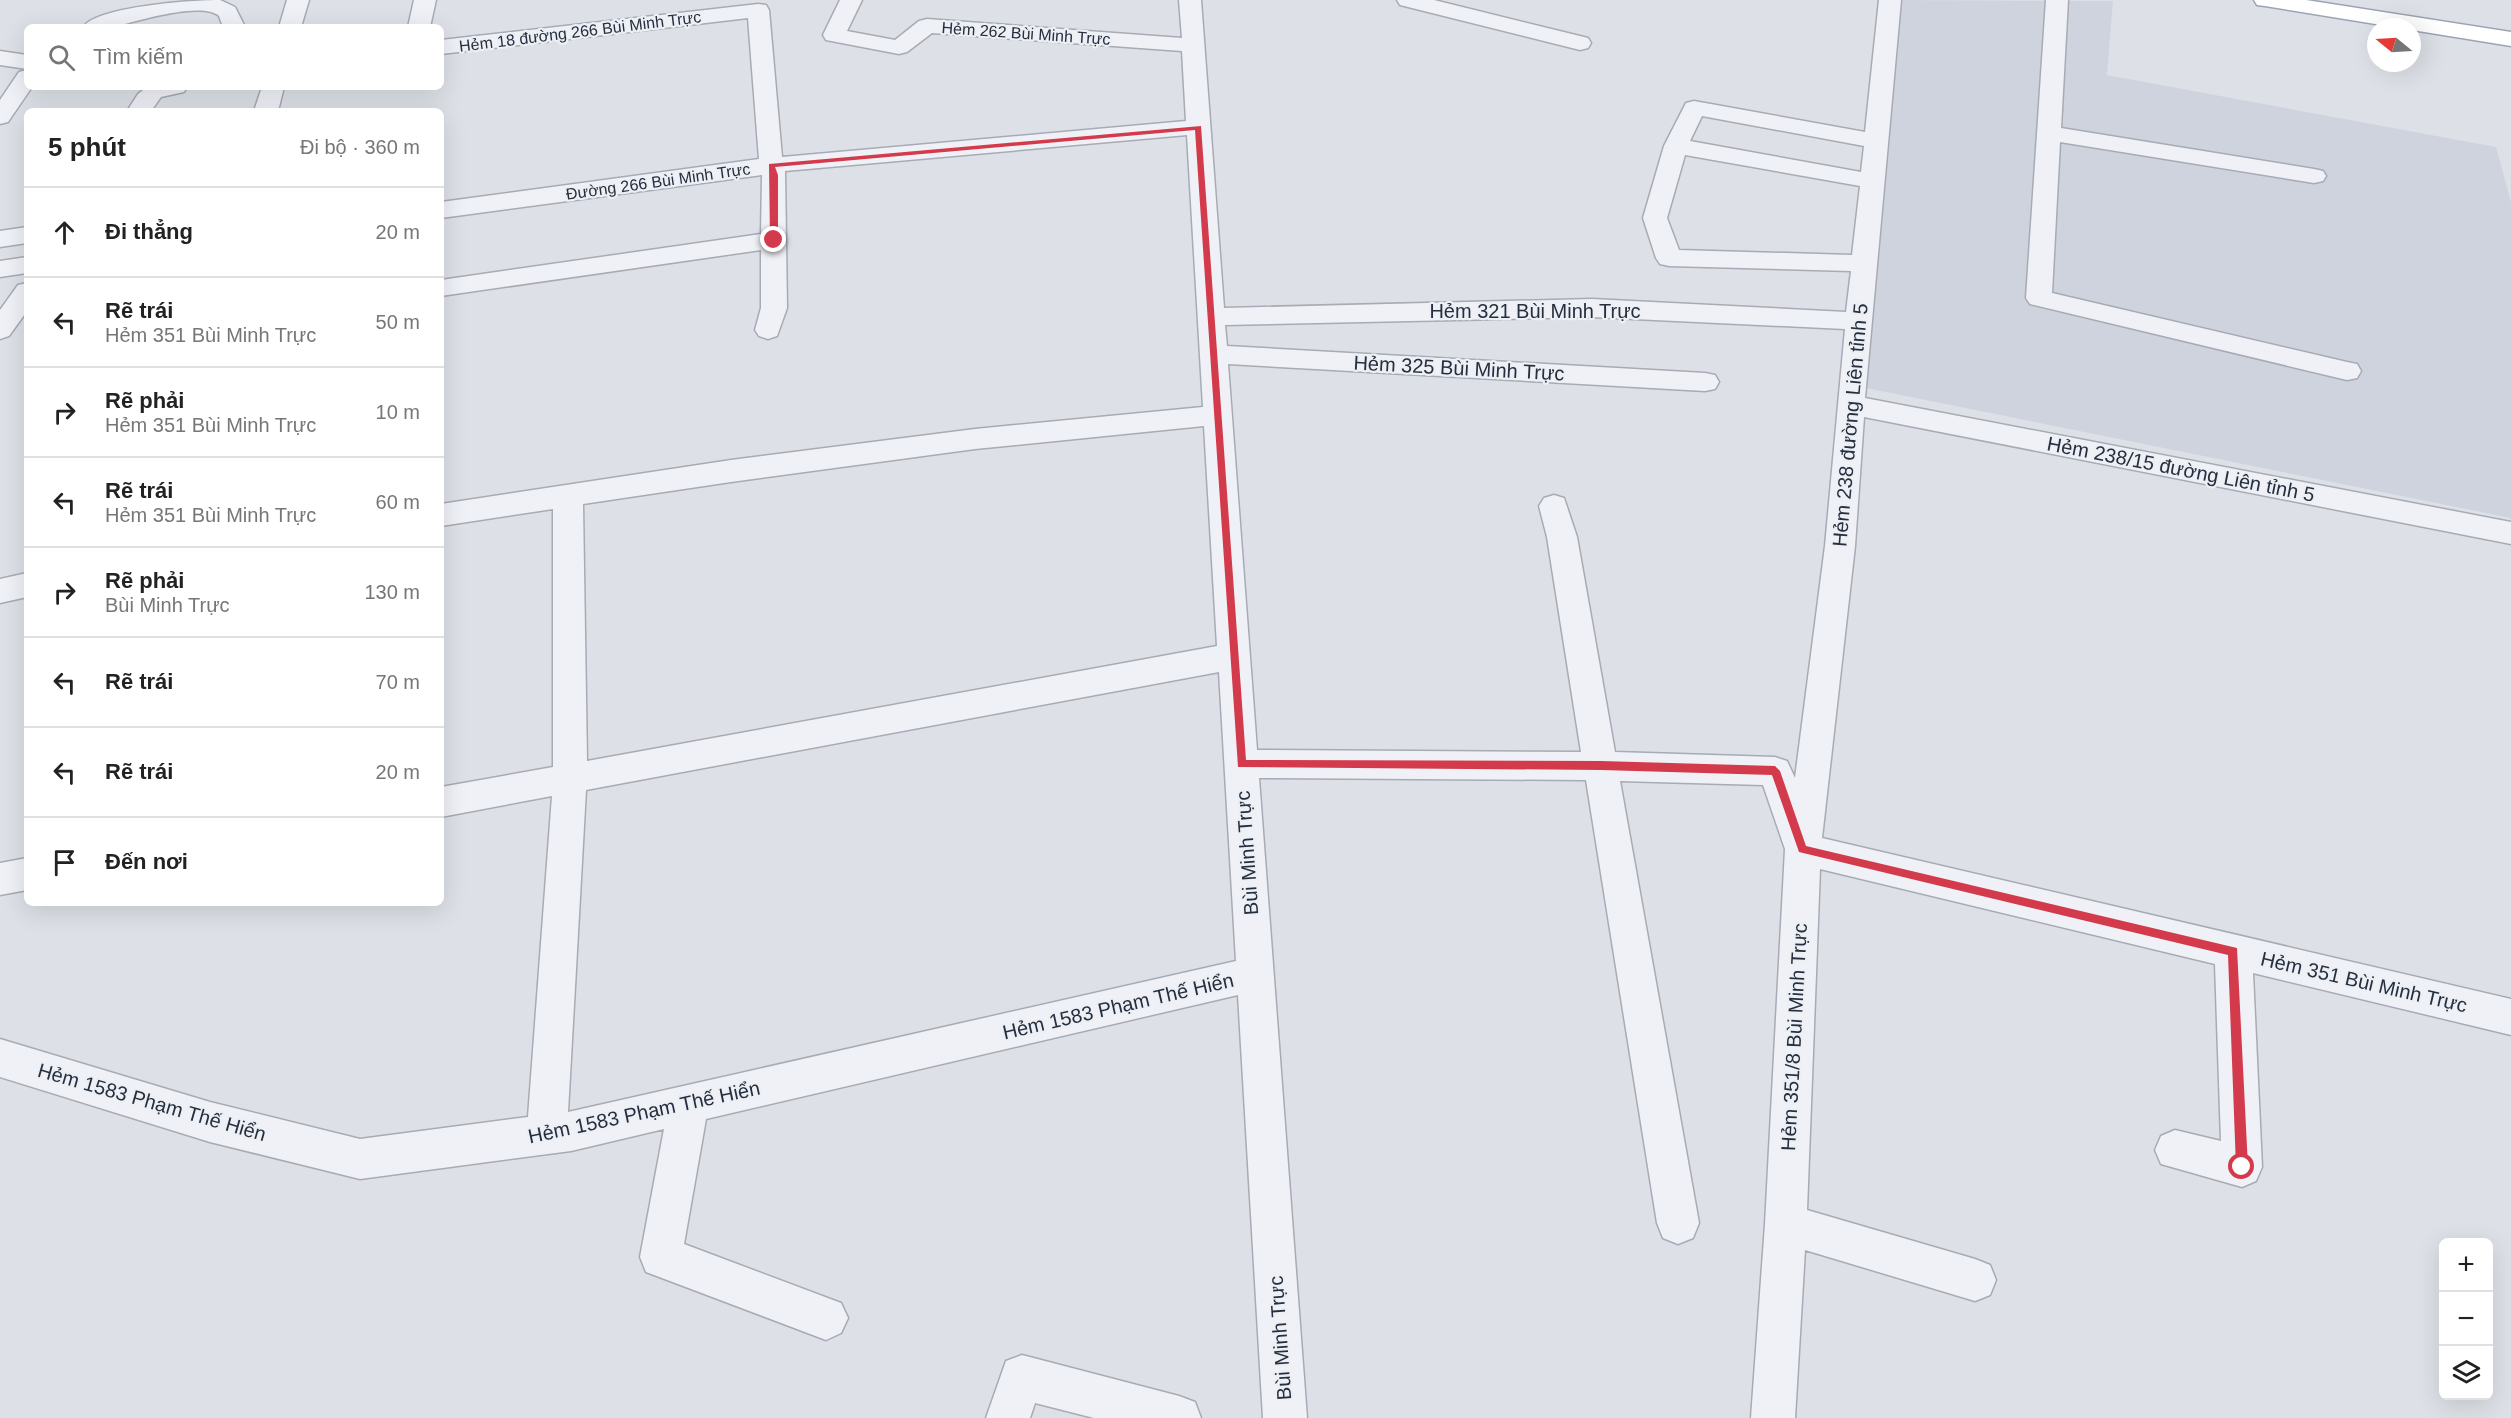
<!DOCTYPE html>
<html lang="vi">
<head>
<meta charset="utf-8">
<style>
	body { margin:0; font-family:Arial,sans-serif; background:#f2f2f2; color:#222 }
	.controls { position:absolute; right:18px; bottom:18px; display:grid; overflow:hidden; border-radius:9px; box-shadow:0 6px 24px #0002 }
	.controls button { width:54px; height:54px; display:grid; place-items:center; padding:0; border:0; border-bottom:2px solid #e0e0e0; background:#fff; color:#222; font:30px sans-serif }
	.compass { position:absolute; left:2367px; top:18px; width:54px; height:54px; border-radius:50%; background:#fff; box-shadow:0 6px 24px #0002; rotate:288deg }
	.stop { position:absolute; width:18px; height:18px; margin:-14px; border:4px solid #d33b4c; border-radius:50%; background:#fff }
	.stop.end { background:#d33b4c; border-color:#fff; box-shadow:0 2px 6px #0008 }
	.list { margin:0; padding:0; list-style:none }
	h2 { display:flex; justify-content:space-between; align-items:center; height:78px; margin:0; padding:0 24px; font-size:26px }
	h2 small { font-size:20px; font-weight:400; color:#767676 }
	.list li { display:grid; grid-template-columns:39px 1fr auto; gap:18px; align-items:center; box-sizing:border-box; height:90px; padding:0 24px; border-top:2px solid #e0e0e0 }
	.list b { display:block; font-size:22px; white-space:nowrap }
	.list p { margin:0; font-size:20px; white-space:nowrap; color:#767676 }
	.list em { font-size:20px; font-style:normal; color:#767676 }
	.icon { flex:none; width:33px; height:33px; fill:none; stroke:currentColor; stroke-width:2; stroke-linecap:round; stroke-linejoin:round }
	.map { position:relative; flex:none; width:2511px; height:1418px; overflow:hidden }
	.search { position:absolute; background:#fff; box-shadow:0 6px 24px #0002; left:24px; top:24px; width:420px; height:66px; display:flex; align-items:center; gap:15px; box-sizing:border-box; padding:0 21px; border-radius:9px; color:#767676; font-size:22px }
	.panel { position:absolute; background:#fff; box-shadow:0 6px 24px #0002; left:24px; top:108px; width:420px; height:798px; border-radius:9px }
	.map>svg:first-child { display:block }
</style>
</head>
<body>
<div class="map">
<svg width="2511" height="1418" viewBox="0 0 2511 1418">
	<rect width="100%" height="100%" fill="#dde1e7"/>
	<path fill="#cfd3dd" d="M1888,0l225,1 -6,74 389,72 15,55v316l-650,-131z"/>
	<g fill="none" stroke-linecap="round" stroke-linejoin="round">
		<g stroke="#a6abb5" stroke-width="3">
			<path id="minor" d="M220,0l15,7 10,20h-22l-4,-11c-17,-15 -81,5 -102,10 -11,3 -23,1 -34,1 15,-21 111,-27 137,-27z
				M287,0h22l-8,27h-22z
				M414,0h22l-6,27h-22z
				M840,0h22l-15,31 48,9 24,-19 8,-2 255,19 -3,-38h22l23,308 368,-9 254,13 5,-41 -182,-5 -9,-2 -4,-6 -13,-40 21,-72 22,-43 8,-2 171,31 14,-132h22l-36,398 646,124v22l-647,-127 -9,129 -33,292 689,161v36l-258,-62 9,194 -6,14 -14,6 -81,-23 -6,-14 6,-14 14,-6 46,11 -6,-177 -395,-95 -13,341 168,49 15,6 6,15 -6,15 -15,6 -170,-51 -10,168h-44l14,-194 20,-375 -22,-64 -143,-4 79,442 -6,15 -15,6 -15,-6 -6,-15 -71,-443 -327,-2 48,640h-44l-25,-423 -532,124 -22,125 157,59 7,15 -7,15 -15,7 -180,-68 -6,-15 24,-128 -93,22 -211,28 -150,-37 -210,-65v-38l210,63 150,37 168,-22 24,-321 -111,21v-30l112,-20v-258l-112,17v-22l290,-44 244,-31 228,-22 -16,-272 -402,36 2,137 -10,28 -9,3 -9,-3 -4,-6 6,-22v-58l-320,46v-16l320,-46 1,-59 -321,43v-16l318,-43 -11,-141 -307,36v-14l317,-36 8,1 3,5 13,147 404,-36 -4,-70 -250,-18 -25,19 -8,2 -73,-14 -3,-5zM1702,116l162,30 -3,26 -171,-31zM1685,155l175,31 -8,69 -173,-5 -12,-32zM1592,317l253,12 -20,217 -30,232 -8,-17 -12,-4 -160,-5 -38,-215 -13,-39 -10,-3 -10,3 -5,8 8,31 34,215 -324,-2 -29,-386 477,27 10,-2 4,-7 -4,-7 -10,-2 -478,-27 -2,-21zM1204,426l13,220 -630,115 -4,-257 148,-22 244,-33zM1219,672l17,289 -668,151 18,-322z
				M1397,0h37l154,38 3,5 -3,5 -8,2 -180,-45z
				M2046,0h22l-7,128 253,41 9,2 3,5 -3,5 -9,2 -254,-41 -8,151 295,69 10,2 4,7 -4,7 -10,2 -317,-76 -4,-6z
				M0,51l27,4v14l-27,-4z
				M27,70v17h5l-24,35 -8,2v-24l19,-28z
				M147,87h40l-3,5 -23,5 -10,14h-24l11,-17z
				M262,87h22l-6,24h-24z
				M27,227v16l-27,4v-16z
				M27,257v16l-27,4v-16z
				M27,283v28l-18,25 -9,3v-29l18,-25z
				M27,573v24l-27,6v-24z
				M27,858v32l-27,5v-32z
				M1022,1355l157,41 16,6 6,16h-107l-59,-15 -5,15h-44l20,-57z"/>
		</g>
		<g stroke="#9ca4b4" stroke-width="3">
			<path id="major" d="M2254,0h52l205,32v14l-99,-16v-3h-18l-129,-21 -8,-1z"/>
		</g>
		<use href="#minor" fill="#f0f1f6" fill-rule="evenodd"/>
		<use href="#major" fill="#fff" fill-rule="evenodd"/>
	</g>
	<path fill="#d33b4c" d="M1201,126l45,634 355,1 174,5 5,5 26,75 431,102 11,219 -2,4 -4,2 -6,-6 -8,-212 -429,-103 -27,-77 -171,-5 -363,-3 -43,-637 -420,37 3,8v65l-4,2 -4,-2 -1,-76z"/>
	<g text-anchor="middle" stroke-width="4.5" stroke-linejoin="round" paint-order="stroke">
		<g font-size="16" fill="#262e3f" stroke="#ecf0f5">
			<text transform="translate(580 31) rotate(-7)" y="6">Hẻm 18 đường 266 Bùi Minh Trực</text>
			<text transform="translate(1026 33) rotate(4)" y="6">Hẻm 262 Bùi Minh Trực</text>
			<text transform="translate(658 181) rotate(-8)" y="6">Đường 266 Bùi Minh Trực</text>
		</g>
		<g font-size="20" fill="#262e3f" stroke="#ecf0f5">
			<text x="1535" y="318">Hẻm 321 Bùi Minh Trực</text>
			<text transform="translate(1459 368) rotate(3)" y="7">Hẻm 325 Bùi Minh Trực</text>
			<text transform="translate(1850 425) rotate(-85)" y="7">Hẻm 238 đường Liên tỉnh 5</text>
			<text transform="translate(2181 469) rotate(11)" y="7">Hẻm 238/15 đường Liên tỉnh 5</text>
			<text transform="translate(1247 853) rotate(-94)" y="7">Bùi Minh Trực</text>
			<text transform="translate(2364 982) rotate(13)" y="7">Hẻm 351 Bùi Minh Trực</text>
			<text transform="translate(1118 1006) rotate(-13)" y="7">Hẻm 1583 Phạm Thế Hiển</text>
			<text transform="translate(1794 1037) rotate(-87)" y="7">Hẻm 351/8 Bùi Minh Trực</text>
			<text transform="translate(152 1102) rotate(16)" y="7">Hẻm 1583 Phạm Thế Hiển</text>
			<text transform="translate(644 1112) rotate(-12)" y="7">Hẻm 1583 Phạm Thế Hiển</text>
			<text transform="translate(1280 1338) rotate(-94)" y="7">Bùi Minh Trực</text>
		</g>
	</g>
</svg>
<div class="controls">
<button>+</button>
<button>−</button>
<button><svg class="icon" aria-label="layers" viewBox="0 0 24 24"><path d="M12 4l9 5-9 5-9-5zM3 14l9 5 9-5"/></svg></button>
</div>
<svg class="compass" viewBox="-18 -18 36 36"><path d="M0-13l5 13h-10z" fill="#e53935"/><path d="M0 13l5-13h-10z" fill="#767676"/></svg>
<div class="stop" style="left:2242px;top:1167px"></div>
<div class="stop end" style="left:774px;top:240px"></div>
<div class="search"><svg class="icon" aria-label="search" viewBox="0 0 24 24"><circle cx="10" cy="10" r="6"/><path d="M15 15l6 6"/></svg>Tìm kiếm</div>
<section class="panel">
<h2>5 phút<small>Đi bộ · 360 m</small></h2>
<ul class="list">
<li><svg class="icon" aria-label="ahead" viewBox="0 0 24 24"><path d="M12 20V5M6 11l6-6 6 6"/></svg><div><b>Đi thẳng</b></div><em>20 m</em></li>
<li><svg class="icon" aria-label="left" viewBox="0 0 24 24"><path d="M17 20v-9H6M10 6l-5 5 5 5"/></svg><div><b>Rẽ trái</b><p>Hẻm 351 Bùi Minh Trực</p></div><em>50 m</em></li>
<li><svg class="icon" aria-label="right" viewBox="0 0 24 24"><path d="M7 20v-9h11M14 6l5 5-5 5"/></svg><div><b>Rẽ phải</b><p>Hẻm 351 Bùi Minh Trực</p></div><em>10 m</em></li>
<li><svg class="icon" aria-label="left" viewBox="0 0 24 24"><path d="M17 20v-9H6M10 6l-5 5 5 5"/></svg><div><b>Rẽ trái</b><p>Hẻm 351 Bùi Minh Trực</p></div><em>60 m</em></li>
<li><svg class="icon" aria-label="right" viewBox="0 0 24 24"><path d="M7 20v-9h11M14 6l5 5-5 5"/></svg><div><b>Rẽ phải</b><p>Bùi Minh Trực</p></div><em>130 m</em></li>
<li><svg class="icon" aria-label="left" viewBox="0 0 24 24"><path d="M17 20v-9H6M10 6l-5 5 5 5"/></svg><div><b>Rẽ trái</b></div><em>70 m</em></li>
<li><svg class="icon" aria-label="left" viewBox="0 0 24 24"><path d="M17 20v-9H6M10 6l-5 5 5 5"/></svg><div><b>Rẽ trái</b></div><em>20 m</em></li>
<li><svg class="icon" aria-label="arrive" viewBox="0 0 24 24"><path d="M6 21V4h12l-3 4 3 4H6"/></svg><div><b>Đến nơi</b></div></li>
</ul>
</section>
</div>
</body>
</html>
